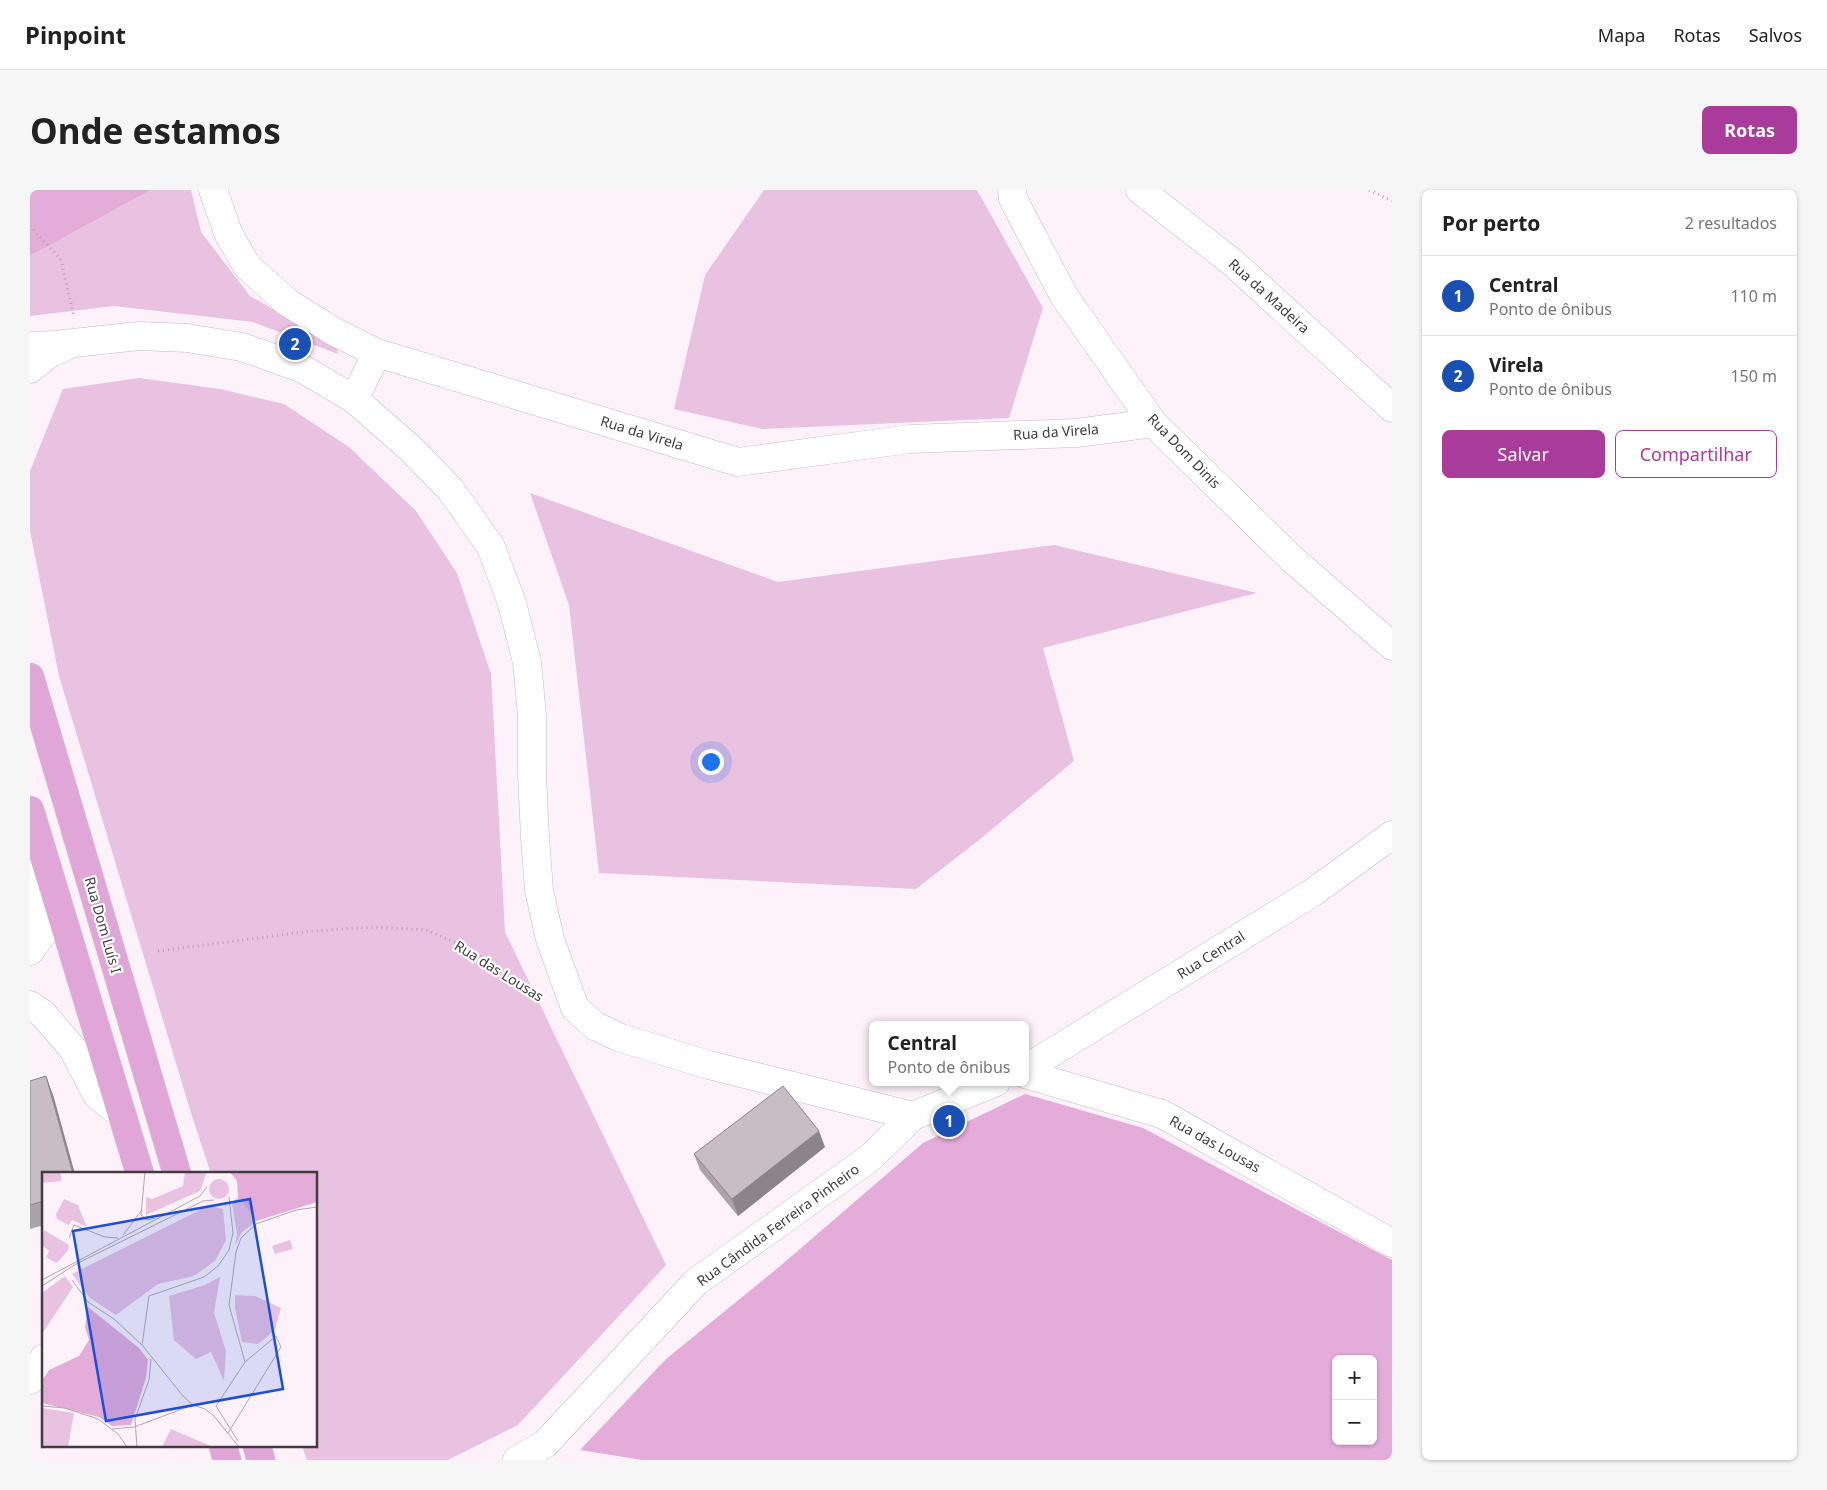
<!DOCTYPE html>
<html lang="pt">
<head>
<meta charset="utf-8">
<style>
	body { margin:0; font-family:"Noto Sans",sans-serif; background:#f6f6f6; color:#222 }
	.controls { position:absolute; right:15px; bottom:15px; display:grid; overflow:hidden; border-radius:8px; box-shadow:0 1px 4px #0004 }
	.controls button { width:45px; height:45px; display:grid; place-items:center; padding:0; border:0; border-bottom:1px solid #e0e0e0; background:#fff; color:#222; font:25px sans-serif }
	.you { position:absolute; left:680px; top:571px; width:18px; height:18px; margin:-12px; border:4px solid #fff; border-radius:50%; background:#1a73e8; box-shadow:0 0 0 8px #1a73e833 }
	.badge { display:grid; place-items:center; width:32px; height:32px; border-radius:50%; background:#a93c9b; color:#fff; font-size:16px; font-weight:700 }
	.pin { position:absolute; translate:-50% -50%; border:2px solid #fff; box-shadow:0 1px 5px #0006 }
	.popup { position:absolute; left:839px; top:831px; width:160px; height:65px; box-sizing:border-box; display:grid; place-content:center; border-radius:8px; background:#fff; filter:drop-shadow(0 1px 4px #0005); font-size:16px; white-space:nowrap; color:#767676 }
	.popup b { font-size:19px; color:#222 }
	.popup::after { content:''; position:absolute; left:50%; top:100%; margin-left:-10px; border:10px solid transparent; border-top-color:#fff }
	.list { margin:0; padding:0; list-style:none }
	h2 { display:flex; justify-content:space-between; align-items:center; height:65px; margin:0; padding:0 20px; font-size:21px }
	h2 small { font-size:16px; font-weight:400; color:#767676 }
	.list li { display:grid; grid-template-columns:32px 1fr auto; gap:15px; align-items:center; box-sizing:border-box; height:80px; padding:0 20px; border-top:1px solid #e0e0e0 }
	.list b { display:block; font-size:19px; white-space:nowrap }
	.list p { margin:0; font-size:16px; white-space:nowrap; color:#767676 }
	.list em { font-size:16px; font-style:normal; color:#767676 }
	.actions { display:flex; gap:10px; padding:15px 20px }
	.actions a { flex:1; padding:11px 0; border:1px solid #a93c9b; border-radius:8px; text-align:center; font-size:18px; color:#a93c9b }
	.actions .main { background:#a93c9b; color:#fff }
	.map { position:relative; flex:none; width:1362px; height:1270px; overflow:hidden; border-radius:8px }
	header { display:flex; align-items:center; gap:30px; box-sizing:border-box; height:70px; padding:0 25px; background:#fff; border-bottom:1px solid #e0e0e0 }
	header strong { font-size:24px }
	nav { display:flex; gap:28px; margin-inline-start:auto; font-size:18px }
	.intro { display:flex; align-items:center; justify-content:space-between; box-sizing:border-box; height:120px; padding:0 30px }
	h1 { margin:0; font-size:35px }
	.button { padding:12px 22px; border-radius:8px; background:#a93c9b; color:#fff; font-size:18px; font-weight:700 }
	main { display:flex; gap:30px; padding:0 30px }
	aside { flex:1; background:#fff; border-radius:8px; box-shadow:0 1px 4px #0004 }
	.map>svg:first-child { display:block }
</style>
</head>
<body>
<header>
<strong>Pinpoint</strong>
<nav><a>Mapa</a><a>Rotas</a><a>Salvos</a></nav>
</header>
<div class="intro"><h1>Onde estamos</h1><a class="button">Rotas</a></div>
<main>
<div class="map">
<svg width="1362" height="1270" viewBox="0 0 1362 1270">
	<rect width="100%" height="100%" fill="#fdf2fa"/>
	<path fill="#e9c1e1" d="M121,0h40l10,42 49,64 86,49 2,9 -85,-32 -139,-16 -84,10v-60z
		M734,0h213l66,118 -34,110 -247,11 -88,-20 31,-134z
		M109,188l81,11 64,15 65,43 67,64 41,62 34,101 14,258 161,333 -148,160 -70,35h-141l-5,-14h14v-272h-105l-20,-61 -132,-437 -29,-145v-60l33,-82z
		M500,303l248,89 276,-37 203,48 -214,55 31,113 -95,79 -63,49 -317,-16 -30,-268z"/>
	<path fill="#e4acd8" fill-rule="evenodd" d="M0,0h121l-121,66z
		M995,904l118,34 249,132v200h-750l-62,-10 86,-91 113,-92 144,-124zM1306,1169h37v82h-37z"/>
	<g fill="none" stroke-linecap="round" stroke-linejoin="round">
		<g stroke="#c5bbc2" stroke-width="29">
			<path id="minor" d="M183,0l16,45 18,31 40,36 46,29 44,22 361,109 172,-23 166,-6 77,-10
				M982,0l1,9 51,97 89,127 139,136 100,87
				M1110,0l92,72 160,146
				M0,156l25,-1 84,-9 48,2 55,9 59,21 53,31 56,49 41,42 40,57 21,56 15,59 5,53v59l3,63 4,53 11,49 25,69 20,18 26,12 88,27 204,51
				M0,179l19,-15 17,-8
				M324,209l23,-46
				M0,761l13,-18 -1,-71
				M0,815l13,9 30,35 24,46 25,20
				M995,879l287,-176 80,-58
				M995,884l137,40 230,129
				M0,1190l14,-22
				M487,1270l28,-16 151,-162 174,-124 43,-42 83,-34"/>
		</g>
		<g stroke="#d5d4d5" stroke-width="29">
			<path id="major" d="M0,487l147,497
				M0,620l110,364
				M193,1256l4,14
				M227,1256l4,14"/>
		</g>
		<path stroke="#aea6ac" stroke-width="3" stroke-dasharray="1 4" stroke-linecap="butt" d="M1339,0l23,11
			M0,36l31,34 13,57
			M128,761l154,-20 63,-4 51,3 43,18 70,51 4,1"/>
		<use href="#minor" stroke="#fff" stroke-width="28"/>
		<use href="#major" stroke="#e0a6d7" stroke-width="28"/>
	</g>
	<path fill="#aba3a9" d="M16,886l8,22 -10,76v51l-14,4v-148z
		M795,957l-87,69 -38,-46 -6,-16z"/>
	<path fill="#8b848a" d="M16,886l8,22 21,76h-2z
		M789,941l6,16 -87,69 -6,-17z"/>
	<path fill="#c7bdc5" stroke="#8b848a" d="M16,886l27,98h-29v27l-14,4v-124z
		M753,896l36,45 -87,68 -38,-45z"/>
	<g text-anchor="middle" stroke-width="4.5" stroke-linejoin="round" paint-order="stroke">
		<g font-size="14" fill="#403c3f" stroke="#fff">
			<text transform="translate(1239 106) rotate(42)" y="5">Rua da Madeira</text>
			<text transform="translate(1026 242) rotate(-4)" y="5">Rua da Virela</text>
			<text transform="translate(612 243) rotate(17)" y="5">Rua da Virela</text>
			<text transform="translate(1154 261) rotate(46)" y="5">Rua Dom Dinis</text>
			<text transform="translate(73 735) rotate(74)" y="5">Rua Dom Luís I</text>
			<text transform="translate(1181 765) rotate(-32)" y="5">Rua Central</text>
			<text transform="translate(469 781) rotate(32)" y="5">Rua das Lousas</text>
			<text transform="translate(1185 954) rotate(29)" y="5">Rua das Lousas</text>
			<text transform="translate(748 1035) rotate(-36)" y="5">Rua Cândida Ferreira Pinheiro</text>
		</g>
	</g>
	<g transform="translate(12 982)">
		<rect width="275" height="275" fill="#fdf2fa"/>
		<path d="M0,0h19v9l-19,2zM143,0h22l-7,19 -54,24v-18l6,2 31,-13zM167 17a10 10 0 1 1 20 0a10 10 0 1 1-20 0ZM196,25l18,24 -15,12 -6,13 2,-12 -5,-31zM22,27l14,6 9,22 -15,-7 -3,5 -12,-6 -1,-5zM166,34l15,3 3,31 -11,21 -21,15 -36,8 -42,31 -26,-17 -18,-24zM2,58l25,15 -1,5 -9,11 -3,2 -10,-6 3,-6 -7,-6zM248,68l3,9 -18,5 -3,-8zM23,104l8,11 -31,47v-41zM178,105l-6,36 12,38 -2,30 -13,-29 -15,7 -22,-19 -5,-44 36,-11zM193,123l20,1 26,12 -6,22 -17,14 -16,-2 -7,-34zM0,236l32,5 -6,34h-26zM129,257l42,18h-51z" fill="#e9c1e1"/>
		<path d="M188,0h87v30l-61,19 -18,-24 -1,-16zM46,135l51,41 9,12 -2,18 -15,47 -19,1 -13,-9 -57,-14v-22l7,-11 30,-14 10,-16 -4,-13z" fill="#e4acd8"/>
		<path fill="none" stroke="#b1a9af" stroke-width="1" d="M103,0l-4,43 6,5 8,-2M81,63l18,-24M27,66l5,-13 31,12 13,1M0,108l158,-84 7,-9M30,108l16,22 26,17 28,26 41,51 10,9 12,4 9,7 25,31M0,114l34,-22 127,-63 11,-1M100,173l7,-49 55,-19 14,-11 11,-16 4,-17 -4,-36M203,190l-16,-57 7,-53 5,-14 15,-14 40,-14 21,-3M0,234l23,2 33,11 20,15 9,13M174,234l29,-44 31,-26 5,11 -53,86M174,234l22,35M70,257l22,-2 59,-22M95,275l-2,-28 14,-39 2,-21"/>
		<path fill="#1d4ed8" fill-opacity="0.15" stroke="#1d4ed8" stroke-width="2.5" d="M208,27l33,190 -177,32 -33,-190z"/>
		<rect width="275" height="275" fill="none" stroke="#403c3f" stroke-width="2.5"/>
	</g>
</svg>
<div class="controls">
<button>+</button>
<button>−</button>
</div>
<div class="you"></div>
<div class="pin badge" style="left:919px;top:931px;background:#1a4fb4">1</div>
<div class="popup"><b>Central</b>Ponto de ônibus</div>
<div class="pin badge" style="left:265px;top:154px;background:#1a4fb4">2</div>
</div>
<aside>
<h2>Por perto<small>2 resultados</small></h2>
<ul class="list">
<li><span class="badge" style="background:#1a4fb4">1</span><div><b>Central</b><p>Ponto de ônibus</p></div><em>110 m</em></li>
<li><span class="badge" style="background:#1a4fb4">2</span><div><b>Virela</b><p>Ponto de ônibus</p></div><em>150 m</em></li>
</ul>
<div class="actions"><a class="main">Salvar</a><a>Compartilhar</a></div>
</aside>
</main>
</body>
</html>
